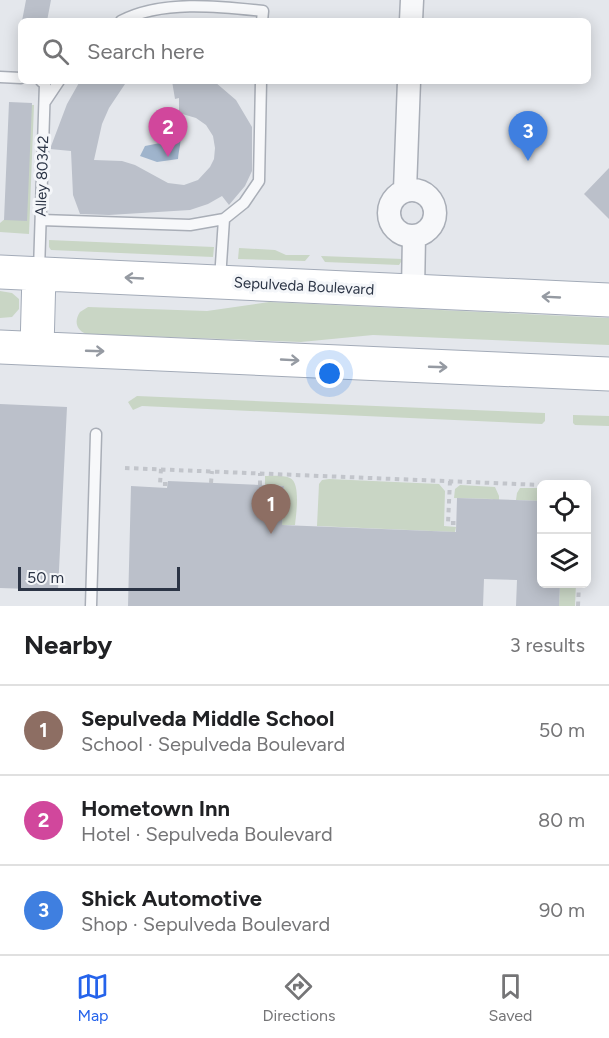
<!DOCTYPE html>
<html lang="en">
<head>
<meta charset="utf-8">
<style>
	body { margin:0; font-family:Figtree,sans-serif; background:#f6f6f6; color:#202124 }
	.controls { position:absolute; right:18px; bottom:18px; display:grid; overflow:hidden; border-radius:9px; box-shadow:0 3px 15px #0003 }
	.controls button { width:54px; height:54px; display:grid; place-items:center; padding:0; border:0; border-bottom:2px solid #e0e0e0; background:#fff; color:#202124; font:30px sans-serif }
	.scale { position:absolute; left:18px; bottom:15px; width:162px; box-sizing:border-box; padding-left:6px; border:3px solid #2b3445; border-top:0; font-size:16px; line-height:21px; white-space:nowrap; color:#2b3445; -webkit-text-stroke:4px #f4f6f9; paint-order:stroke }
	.you { position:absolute; left:330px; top:374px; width:21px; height:21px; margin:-15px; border:4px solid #fff; border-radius:50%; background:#1a73e8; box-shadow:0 0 0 9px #1a73e833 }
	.badge { display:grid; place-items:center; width:39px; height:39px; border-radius:50%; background:#2563eb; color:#fff; font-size:20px; font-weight:700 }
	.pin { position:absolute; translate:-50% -50px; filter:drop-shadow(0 2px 3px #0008) }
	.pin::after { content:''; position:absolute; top:32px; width:21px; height:18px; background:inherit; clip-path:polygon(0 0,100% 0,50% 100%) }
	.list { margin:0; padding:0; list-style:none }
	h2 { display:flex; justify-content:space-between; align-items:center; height:78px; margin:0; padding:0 24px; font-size:26px }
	h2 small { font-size:20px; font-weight:400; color:#757577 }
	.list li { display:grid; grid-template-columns:39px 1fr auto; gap:18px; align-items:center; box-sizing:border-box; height:90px; padding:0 24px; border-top:2px solid #e0e0e0 }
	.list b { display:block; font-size:22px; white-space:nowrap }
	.list p { margin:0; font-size:20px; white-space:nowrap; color:#757577 }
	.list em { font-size:20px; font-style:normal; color:#757577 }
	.icon { flex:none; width:33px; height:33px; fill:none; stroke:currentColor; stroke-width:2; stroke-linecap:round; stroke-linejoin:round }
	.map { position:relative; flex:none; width:609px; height:606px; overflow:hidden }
	.search { position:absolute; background:#fff; box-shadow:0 3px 15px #0003; left:18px; right:18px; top:18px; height:66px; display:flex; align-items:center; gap:15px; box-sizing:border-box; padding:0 21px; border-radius:9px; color:#757577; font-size:22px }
	.sheet { height:348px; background:#fff }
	nav { display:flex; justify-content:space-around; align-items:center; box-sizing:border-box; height:84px; border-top:2px solid #e0e0e0; background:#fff; font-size:16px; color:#757577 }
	nav a { display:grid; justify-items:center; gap:3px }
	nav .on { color:#2563eb }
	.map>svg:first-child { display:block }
</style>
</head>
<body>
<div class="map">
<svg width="609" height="606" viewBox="0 0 609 606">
	<rect width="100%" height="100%" fill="#e4e7ec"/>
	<path fill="#c9d6c5" d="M30,105h4l-5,129 -29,-2v-9l6,-5z
		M49,240l165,7 -1,10 -162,-7 -2,-3z
		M239,248l36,2 11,5h24l-5,6 -67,-2z
		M321,256l82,3 -4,6 -74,-3z
		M0,291l12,2 7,6v10l-7,8 -12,1z
		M269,302l340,16v27l-236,-10 -72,7 -215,-8c-10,-4 -12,-13 -6,-22l8,-5 119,4z
		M137,396l408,17v8l-3,3 -400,-18 -9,4 -5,-8z
		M573,415l36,1v10l-34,-1 -2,-2z
		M265,476c7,0 18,-1 25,2 11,5 6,37 5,47h-13l2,-39 -19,-1z
		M329,479l110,5 6,7 -1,35 12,1 -1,5 -138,-6 2,-42 3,-4z
		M460,485l35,2 4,9v8l-7,-5 -38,-1 1,-9z
		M520,488h21v13l-25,-1 1,-7z
		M560,584h16l-1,22h-16z"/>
	<path fill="#9fb4cc" d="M163,122c24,12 17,17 15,37l-21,3 -17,-6 5,-10 15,-3z"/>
	<path fill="#bbc0ca" d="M26,0h25l-4,21h-25z
		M80,81h47l-18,27 -7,16 -8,36 28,1 13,4 33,18 16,2 14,-5 12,-13 4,-8 1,-11 -2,-12 -7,-11 -10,-7 -17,-5v-15l-4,1 -3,-18 43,1 21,18 16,27v44l-7,15 -16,19 -7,-9 -14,8 -18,6 -81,5 -29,-1 -7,-19 -2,-44 -21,-2 17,-45z
		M9,102l23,1 -5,118 -23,-1z
		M609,168v51l-25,-25z
		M0,404l67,3 -9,183 -58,-2z
		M168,481l116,5 -2,39 174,7 1,-34 85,3v83h18l-1,22h-43l1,-26 -33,-1 -1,27h-355l3,-120 36,2z"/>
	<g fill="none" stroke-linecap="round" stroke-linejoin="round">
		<g stroke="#a9aeb7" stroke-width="13">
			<path id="service" d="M121,21c40,-21 96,-15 142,-10l-1,10
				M0,77l21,1
				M45,102l14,-21
				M41,220l149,5 34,-6 20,-16 15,-22 2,-100
				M39,270l6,-186 -4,-3
				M220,279l4,-60
				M91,606l5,-172"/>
		</g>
		<g stroke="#a9aeb7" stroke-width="25">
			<path id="minor" d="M411,21l1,-21
				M389 213a23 23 0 1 1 46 0a23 23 0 1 1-46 0Z
				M405,190l4,-109
				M413,291l1,-55"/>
		</g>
		<g stroke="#a3abb8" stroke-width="35">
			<path id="primary" d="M0,272l609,28
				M0,347l609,27
				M37,348l2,-74"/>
		</g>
		<path stroke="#c2c5cb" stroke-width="4" stroke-dasharray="4.5 4.5" stroke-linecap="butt" d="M125,468l417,17
			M161,469l-1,15h8
			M450,481l-2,42h8
			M211,483l1,-12
			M260,485v-12
			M578,606l1,-22"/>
		<use href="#service" stroke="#f7f8fa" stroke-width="10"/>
		<use href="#minor" stroke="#f7f8fa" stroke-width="22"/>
		<use href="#primary" stroke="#fff" stroke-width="33"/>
	</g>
	<defs><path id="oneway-shaft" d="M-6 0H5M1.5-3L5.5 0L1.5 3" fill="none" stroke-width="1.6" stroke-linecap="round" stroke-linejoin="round" transform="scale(1.5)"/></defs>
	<g stroke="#959aa2">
		<use href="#oneway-shaft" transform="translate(134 278) rotate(-177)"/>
		<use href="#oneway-shaft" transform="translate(551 297) rotate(-177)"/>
		<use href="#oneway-shaft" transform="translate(95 351) rotate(2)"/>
		<use href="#oneway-shaft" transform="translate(290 360) rotate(3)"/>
		<use href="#oneway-shaft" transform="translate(438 367) rotate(2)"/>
	</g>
	<g text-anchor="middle" stroke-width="6" stroke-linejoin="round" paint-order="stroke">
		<g font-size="15" fill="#2b3445" stroke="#f4f6f9">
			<text transform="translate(42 176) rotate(-88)" y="5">Alley 80342</text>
			<text transform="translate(304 286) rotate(3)" y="5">Sepulveda Boulevard</text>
		</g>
	</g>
</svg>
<div class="controls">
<button><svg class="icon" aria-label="locate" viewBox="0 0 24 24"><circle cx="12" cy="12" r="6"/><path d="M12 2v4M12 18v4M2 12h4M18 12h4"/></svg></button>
<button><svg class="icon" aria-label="layers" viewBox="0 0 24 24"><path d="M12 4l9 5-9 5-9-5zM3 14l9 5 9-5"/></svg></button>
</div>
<div class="scale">50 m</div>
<div class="you"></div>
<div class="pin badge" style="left:271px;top:534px;background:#8d6e63">1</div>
<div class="pin badge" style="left:168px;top:157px;background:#d1479c">2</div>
<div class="pin badge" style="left:528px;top:161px;background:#3f7fe0">3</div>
<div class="search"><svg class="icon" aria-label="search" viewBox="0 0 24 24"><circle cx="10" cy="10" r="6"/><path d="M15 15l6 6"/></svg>Search here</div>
</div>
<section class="sheet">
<h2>Nearby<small>3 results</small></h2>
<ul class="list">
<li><span class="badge" style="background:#8d6e63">1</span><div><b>Sepulveda Middle School</b><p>School · Sepulveda Boulevard</p></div><em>50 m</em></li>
<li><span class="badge" style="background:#d1479c">2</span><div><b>Hometown Inn</b><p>Hotel · Sepulveda Boulevard</p></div><em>80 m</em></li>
<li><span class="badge" style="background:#3f7fe0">3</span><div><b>Shick Automotive</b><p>Shop · Sepulveda Boulevard</p></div><em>90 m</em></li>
</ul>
</section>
<nav>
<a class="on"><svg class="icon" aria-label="map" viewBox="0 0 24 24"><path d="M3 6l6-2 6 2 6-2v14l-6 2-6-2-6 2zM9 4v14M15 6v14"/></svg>Map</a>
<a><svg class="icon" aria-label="directions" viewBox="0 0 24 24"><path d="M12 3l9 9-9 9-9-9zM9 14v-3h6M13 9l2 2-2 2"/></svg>Directions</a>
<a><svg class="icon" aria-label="saved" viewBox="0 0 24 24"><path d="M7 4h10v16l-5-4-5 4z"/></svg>Saved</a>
</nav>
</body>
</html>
